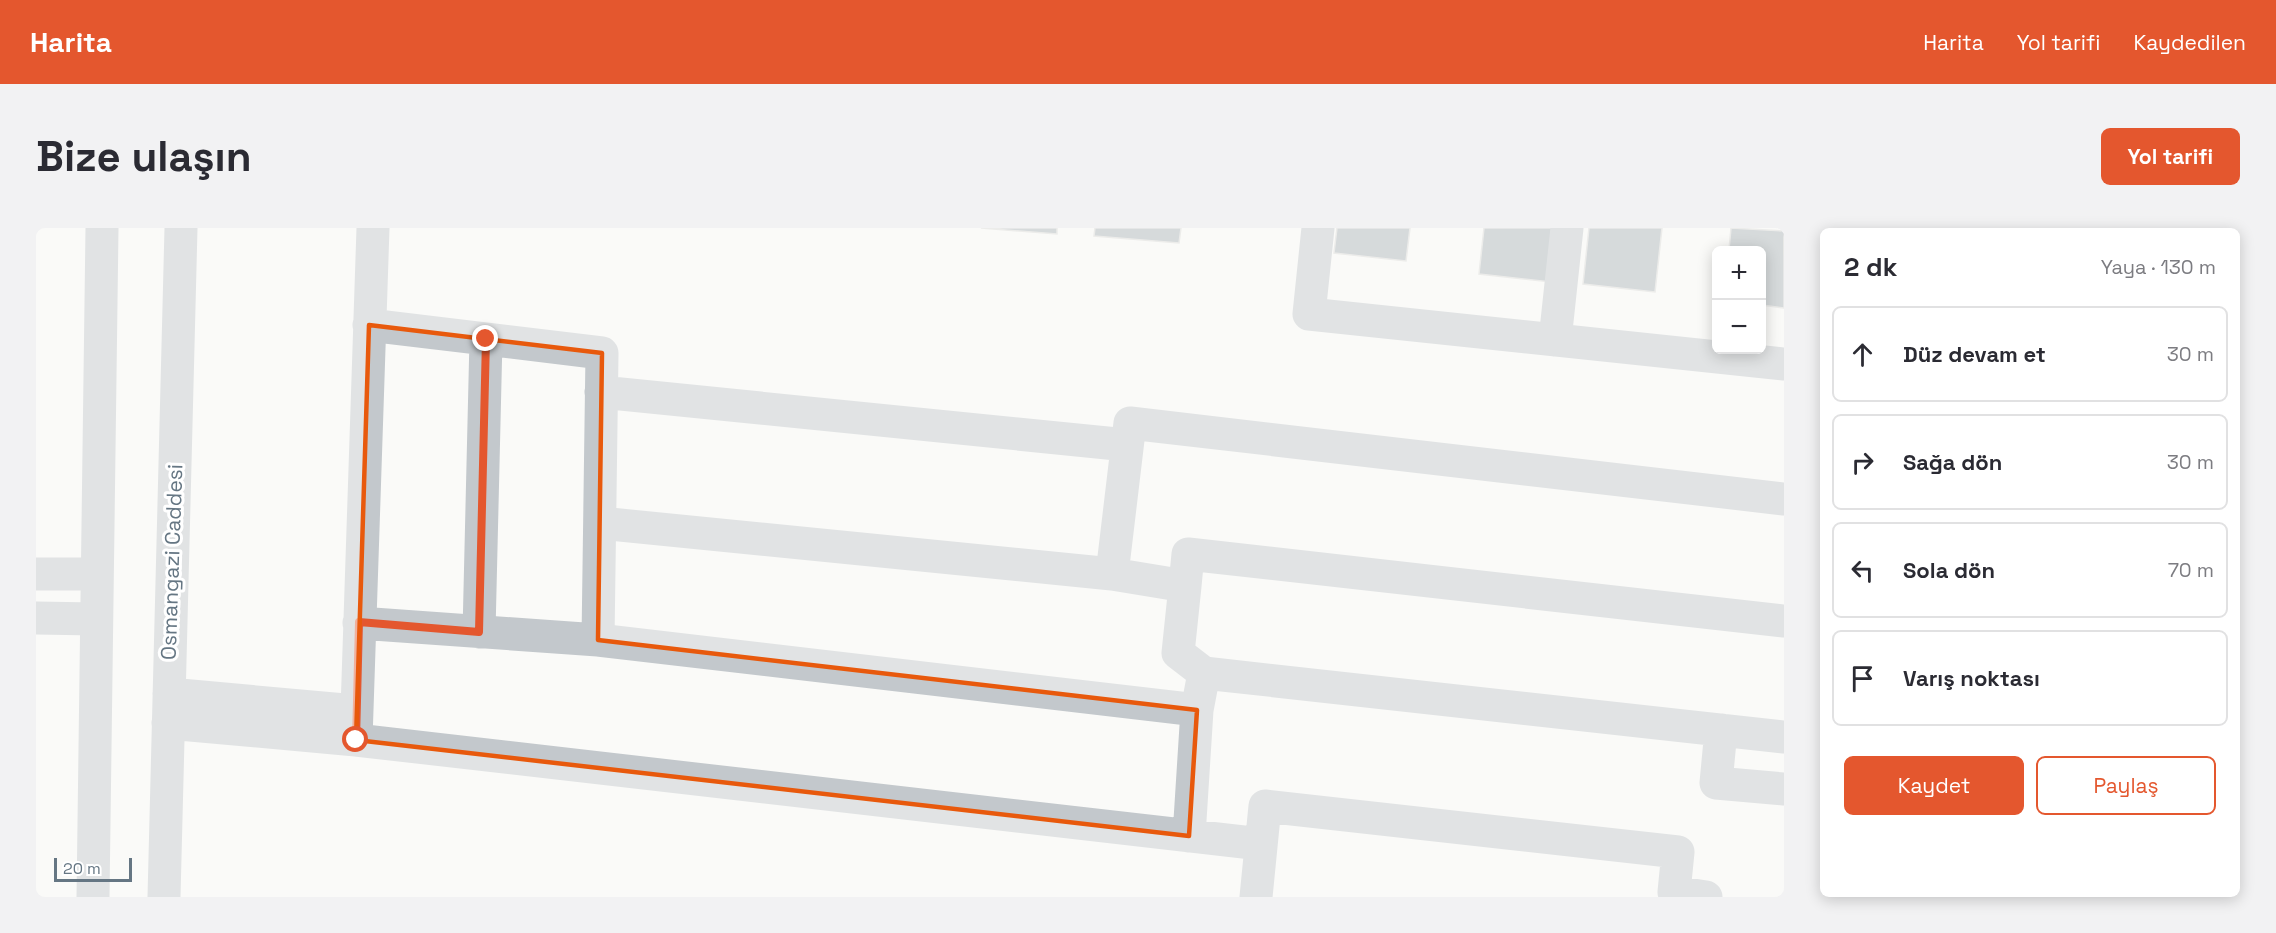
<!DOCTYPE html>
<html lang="tr">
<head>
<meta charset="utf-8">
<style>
	body { margin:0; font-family:"Space Grotesk",sans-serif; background:#f2f2f3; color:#2b2b33 }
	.controls { position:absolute; right:18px; top:18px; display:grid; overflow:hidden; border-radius:9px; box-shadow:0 3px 15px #0003 }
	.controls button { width:54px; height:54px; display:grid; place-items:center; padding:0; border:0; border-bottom:2px solid #e1e1e2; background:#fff; color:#2b2b33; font:30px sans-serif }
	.scale { position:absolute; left:18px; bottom:15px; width:78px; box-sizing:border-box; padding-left:6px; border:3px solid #657683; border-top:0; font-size:16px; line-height:21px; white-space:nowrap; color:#657683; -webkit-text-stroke:4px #fff; paint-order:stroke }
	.stop { position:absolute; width:18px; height:18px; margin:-14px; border:4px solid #e4572e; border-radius:50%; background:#fff }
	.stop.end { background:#e4572e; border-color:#fff; box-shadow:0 2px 6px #0008 }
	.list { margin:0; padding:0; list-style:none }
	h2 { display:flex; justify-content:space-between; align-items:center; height:78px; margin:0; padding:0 24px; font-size:26px }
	h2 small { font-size:20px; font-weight:400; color:#7c7c81 }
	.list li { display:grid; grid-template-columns:39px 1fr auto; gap:18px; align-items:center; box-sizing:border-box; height:96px; margin:0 12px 12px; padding:0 12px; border:2px solid #e1e1e2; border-radius:9px }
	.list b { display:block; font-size:22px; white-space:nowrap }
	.list em { font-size:20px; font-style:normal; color:#7c7c81 }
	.actions { display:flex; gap:12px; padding:18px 24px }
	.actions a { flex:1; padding:14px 0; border:2px solid #e4572e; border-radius:9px; text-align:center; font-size:21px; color:#e4572e }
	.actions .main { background:#e4572e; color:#fff }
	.icon { flex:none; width:33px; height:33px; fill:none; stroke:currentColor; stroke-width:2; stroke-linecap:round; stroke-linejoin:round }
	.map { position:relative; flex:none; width:1748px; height:669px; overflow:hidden; border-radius:9px }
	header { display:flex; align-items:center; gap:36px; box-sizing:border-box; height:84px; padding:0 30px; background:#e4572e; color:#fff }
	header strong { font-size:28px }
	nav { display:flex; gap:33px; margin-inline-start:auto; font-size:21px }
	.intro { display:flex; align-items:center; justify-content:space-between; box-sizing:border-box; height:144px; padding:0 36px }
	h1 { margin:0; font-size:42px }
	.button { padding:15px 27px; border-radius:9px; background:#e4572e; color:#fff; font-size:21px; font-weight:700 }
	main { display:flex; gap:36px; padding:0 36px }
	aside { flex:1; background:#fff; border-radius:9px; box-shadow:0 3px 15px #0003 }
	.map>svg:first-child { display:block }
</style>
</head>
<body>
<header>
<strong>Harita</strong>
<nav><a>Harita</a><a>Yol tarifi</a><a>Kaydedilen</a></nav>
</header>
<div class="intro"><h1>Bize ulaşın</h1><a class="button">Yol tarifi</a></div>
<main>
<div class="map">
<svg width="1748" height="669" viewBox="0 0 1748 669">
	<rect width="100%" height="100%" fill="#fafaf8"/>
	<path fill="#aab3b9" stroke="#dcdcda" stroke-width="1.5" d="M945,0h76v6z
		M1059,0h86l-2,15 -85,-7z
		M1301,0h73l-4,33 -72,-8z
		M1448,0h73l-6,54 -72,-8z
		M1553,0h73l-7,64 -72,-8z
		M1695,0l53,3v77l-22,-3v-55h-33z"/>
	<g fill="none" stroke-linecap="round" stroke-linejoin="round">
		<path stroke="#c3c8cc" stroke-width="33" d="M337,0l-17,512 905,104
			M1282,0l-9,86 475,50
			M333,97l233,28 -4,287
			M1519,112l12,-112
			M565,164l526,53
			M564,295l512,51 73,12 -7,67 26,20
			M0,346h61
			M1076,346l18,-151 654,76
			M1149,358l3,-32 596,67
			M0,390l60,1
			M323,395l239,17 599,70
			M443,404l7,-293
			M133,466l187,17
			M132,495l188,17
			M1685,502l-5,53 68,6
			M1153,608l8,-126 7,-37 580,64
			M57,669l9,-669
			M128,669l17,-669
			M1220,669l9,-91 413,46 -4,40 32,5"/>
	</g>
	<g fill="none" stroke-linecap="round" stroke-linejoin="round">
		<path stroke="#e4572e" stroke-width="8" d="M320,512l3,-118 120,10 7,-293"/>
	</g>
	<path d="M0 0H1748V669H0ZM333,97l233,28 -4,287 599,70 -8,126 -833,-96z" fill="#fafaf8" fill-opacity=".55" fill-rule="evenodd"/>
	<path fill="none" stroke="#e8590c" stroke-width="4.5" stroke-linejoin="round" d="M333,97l233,28 -4,287 599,70 -8,126 -833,-96z"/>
	<g text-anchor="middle" stroke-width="6" stroke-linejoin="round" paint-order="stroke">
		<g font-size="21" fill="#657683" stroke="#fff">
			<text transform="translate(136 334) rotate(-88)" y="7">Osmangazi Caddesi</text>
		</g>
	</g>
</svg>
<div class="controls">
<button>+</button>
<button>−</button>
</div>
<div class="scale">20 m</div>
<div class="stop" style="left:320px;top:512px"></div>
<div class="stop end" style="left:450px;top:111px"></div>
</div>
<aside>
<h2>2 dk<small>Yaya · 130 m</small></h2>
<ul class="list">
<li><svg class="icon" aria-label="ahead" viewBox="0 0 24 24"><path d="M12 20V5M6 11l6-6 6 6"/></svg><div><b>Düz devam et</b></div><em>30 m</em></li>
<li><svg class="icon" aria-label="right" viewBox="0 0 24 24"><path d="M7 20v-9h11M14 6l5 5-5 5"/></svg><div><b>Sağa dön</b></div><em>30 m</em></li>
<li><svg class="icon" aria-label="left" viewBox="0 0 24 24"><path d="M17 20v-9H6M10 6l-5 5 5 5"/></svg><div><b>Sola dön</b></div><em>70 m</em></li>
<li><svg class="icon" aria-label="arrive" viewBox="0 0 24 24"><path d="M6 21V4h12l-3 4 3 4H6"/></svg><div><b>Varış noktası</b></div></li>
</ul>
<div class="actions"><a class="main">Kaydet</a><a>Paylaş</a></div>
</aside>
</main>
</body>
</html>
